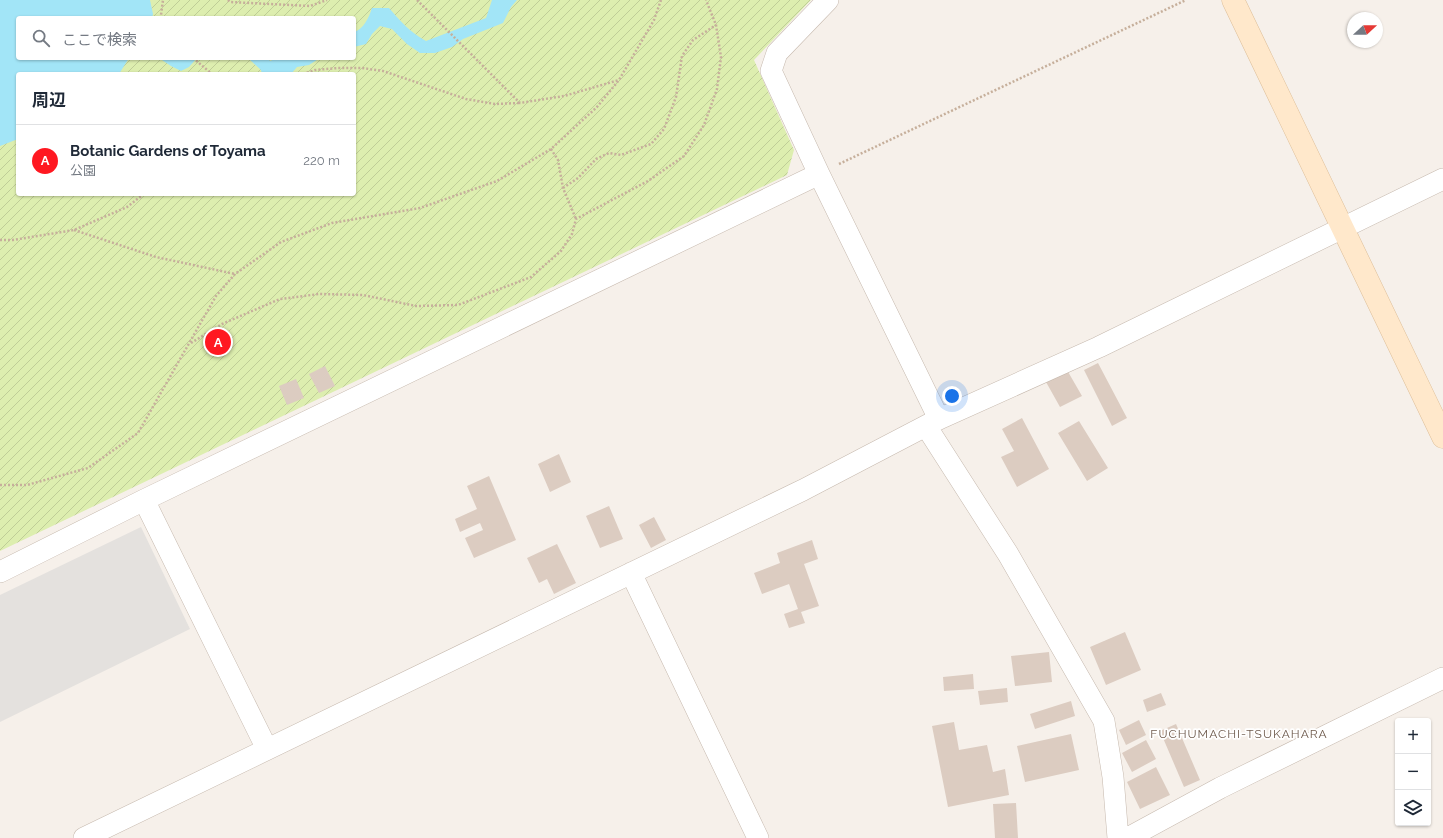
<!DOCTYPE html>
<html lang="ja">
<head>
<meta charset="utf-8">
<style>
	body { margin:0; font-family:Raleway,"Noto Sans JP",sans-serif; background:#f2f2f3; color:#1f2937 }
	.controls { position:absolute; right:12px; bottom:12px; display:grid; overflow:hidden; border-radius:4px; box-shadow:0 1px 3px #0004 }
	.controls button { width:36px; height:36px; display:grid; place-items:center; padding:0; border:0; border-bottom:1px solid #e0e1e3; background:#fff; color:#1f2937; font:20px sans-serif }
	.compass { position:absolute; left:1347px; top:12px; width:36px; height:36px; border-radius:50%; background:#fff; box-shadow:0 1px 3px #0004; rotate:69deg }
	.you { position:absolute; left:952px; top:396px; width:14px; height:14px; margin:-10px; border:3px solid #fff; border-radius:50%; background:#1a73e8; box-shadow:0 0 0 6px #1a73e833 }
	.badge { display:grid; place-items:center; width:26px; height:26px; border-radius:50%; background:#ff1821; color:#fff; font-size:13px; font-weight:700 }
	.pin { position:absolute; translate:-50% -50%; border:2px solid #fff; box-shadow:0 1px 4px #0006 }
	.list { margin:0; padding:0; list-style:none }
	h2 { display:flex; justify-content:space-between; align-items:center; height:52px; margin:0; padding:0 16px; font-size:17px }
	h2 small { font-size:13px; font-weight:400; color:#747a83 }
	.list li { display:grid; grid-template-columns:26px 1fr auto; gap:12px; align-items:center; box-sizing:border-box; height:72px; padding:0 16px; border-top:1px solid #e0e1e3 }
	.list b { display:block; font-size:15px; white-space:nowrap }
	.list p { margin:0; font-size:13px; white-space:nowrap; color:#747a83 }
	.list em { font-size:13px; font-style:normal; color:#747a83 }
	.icon { flex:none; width:22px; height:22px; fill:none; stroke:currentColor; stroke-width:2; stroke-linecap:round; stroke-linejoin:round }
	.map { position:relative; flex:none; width:1443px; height:838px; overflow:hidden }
	.search { position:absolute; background:#fff; box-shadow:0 1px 3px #0004; left:16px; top:16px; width:340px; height:44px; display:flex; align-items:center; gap:10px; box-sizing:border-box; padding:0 14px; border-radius:4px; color:#747a83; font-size:15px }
	.panel { position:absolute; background:#fff; box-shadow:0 1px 3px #0004; left:16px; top:72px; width:340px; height:124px; border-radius:4px }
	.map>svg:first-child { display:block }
</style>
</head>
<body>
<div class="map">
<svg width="1443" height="838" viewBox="0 0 1443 838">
	<defs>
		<pattern id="garden-furrows" width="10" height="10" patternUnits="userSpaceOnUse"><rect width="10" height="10" fill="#ddeeaf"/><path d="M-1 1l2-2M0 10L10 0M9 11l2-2" fill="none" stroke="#bfcd97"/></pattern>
	</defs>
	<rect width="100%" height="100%" fill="#f6f0ea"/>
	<path fill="url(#garden-furrows)" fill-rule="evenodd" d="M0,0h811l-57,60 40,90 -7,25 -787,376zM18,18h336v40h-336zM18,74h336v120h-336z"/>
	<path fill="#e4e1de" d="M141,527l49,102 -190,93v-127z"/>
	<path fill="#a2e5f7" d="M0,0h150l3,14 -1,4h-134v40h111l-10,16h-101v65l-18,7z
		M492,0h25l-6,7 -8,16 -40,16 -11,8 -17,6h-15l-13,-9 -15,-15 -12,-3 -8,8 -6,10 -12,3v-15c10,-3 15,-15 18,-24h17c11,13 22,25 37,33l60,-23z
		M159,58h38l-8,9 -8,4 -10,-5z
		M248,58h20l2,3 8,-3h42l-11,7 -12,2 -6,7h-29l-1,-4z"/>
	<path fill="#dcccc1" d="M1098,363l29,55 -15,8 -28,-56z
		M325,366l10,20 -16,7 -10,-19z
		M1067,370l15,26 -22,11 -14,-25z
		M296,379l8,19 -17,7 -8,-19z
		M1022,418l27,51 -32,18 -16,-30 13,-6 -12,-22z
		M1079,421l29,47 -21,13 -29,-48z
		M559,454l12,28 -21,10 -12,-28z
		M489,476l27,64 -42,18 -9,-20 18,-8 -3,-7 -20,9 -5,-13 22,-10 -10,-23z
		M609,506l14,33 -23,9 -14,-32z
		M654,517l12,23 -15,8 -12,-23z
		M812,540l6,19 -14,5 15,42 -18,6 4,11 -16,5 -5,-14 14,-5 -9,-25 -27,10 -8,-21 26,-10 -3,-10z
		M557,544l19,39 -22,11 -7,-15 -8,4 -12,-25z
		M1125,632l16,38 -35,15 -16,-38z
		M1049,652l3,30 -37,4 -4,-30z
		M973,674l1,15 -30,2 -1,-14z
		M1007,688l1,14 -28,3 -2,-14z
		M1161,693l5,12 -19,7 -4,-12z
		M1071,701l4,15 -40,13 -5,-15z
		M1139,720l7,15 -20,10 -7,-15z
		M954,722l5,28 28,-5 6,27 12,-3 4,26 -61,12 -16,-81z
		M1176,724l24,56 -16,7 -24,-56z
		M1071,734l8,36 -54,12 -8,-36z
		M1146,740l10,19 -24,13 -10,-19z
		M1156,767l14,28 -30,14 -13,-27z
		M1016,803l2,35h-23l-2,-34z"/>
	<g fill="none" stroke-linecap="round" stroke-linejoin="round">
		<g stroke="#c6b9ae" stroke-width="22">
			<path id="street" d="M828,0l-51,53 -6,18 48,103 120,245
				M926,426l82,128 96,167 9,56 5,61
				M144,500l123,249
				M0,572l144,-72 675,-326
				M631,573l127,265
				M84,838l719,-348 136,-71 160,-72 344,-168
				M1128,838l92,-50 223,-110"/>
		</g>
		<g stroke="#ddbe98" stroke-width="23">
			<path id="secondary" d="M1233,0l210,437"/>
		</g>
		<path stroke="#c6af9b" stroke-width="2.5" stroke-dasharray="2 2" stroke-linecap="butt" d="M228,0l2,2 80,4 17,-6
			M417,0l103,103 44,-7 55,-16
			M163,18l-2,-3 2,-15
			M193,58l19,16
			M303,74l12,-4 23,-2h24l21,3 83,28 29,5 24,-1
			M551,149l7,11 5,28 13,31
			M839,164l347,-164
			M563,188l15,-10 18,-19 13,-6 12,2 30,-11 13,-15 12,-32 6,-41 11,-16 23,-15
			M74,230l82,27 79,17
			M0,240h13l61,-10 53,-23 17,-13
			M191,343l31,-19 58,-25 39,-5 44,1 53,11 42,-1 73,-28 30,-26 11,-17 4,-15 72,-38 36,-25 20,-31 13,-36 4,-32 -5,-32 -10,-25
			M0,485h27l61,-17 50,-35 78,-137 19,-22 46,-32 51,-19 88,-15 77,-27 54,-32 46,-42 22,-27 35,-60 7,-20"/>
		<use href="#street" stroke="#fff" stroke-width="21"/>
		<use href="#secondary" stroke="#ffe8cb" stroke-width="22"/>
	</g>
	<g text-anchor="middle" stroke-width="3.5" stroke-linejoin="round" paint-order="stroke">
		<g font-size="12" letter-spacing="1" fill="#6f5b4d" stroke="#fff">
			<text x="1239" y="738">FUCHUMACHI-TSUKAHARA</text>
		</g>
	</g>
</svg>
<div class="controls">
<button>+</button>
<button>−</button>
<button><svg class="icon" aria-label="layers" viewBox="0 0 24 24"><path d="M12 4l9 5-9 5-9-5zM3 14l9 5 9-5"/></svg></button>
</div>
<svg class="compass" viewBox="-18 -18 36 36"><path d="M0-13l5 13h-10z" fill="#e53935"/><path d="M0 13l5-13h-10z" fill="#747a83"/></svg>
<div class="you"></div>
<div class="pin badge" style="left:218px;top:342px">A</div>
<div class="search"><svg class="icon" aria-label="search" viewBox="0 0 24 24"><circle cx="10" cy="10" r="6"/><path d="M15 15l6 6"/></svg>ここで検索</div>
<section class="panel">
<h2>周辺<small></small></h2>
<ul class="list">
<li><span class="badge">A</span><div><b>Botanic Gardens of Toyama</b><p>公園</p></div><em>220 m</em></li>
</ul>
</section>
</div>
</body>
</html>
